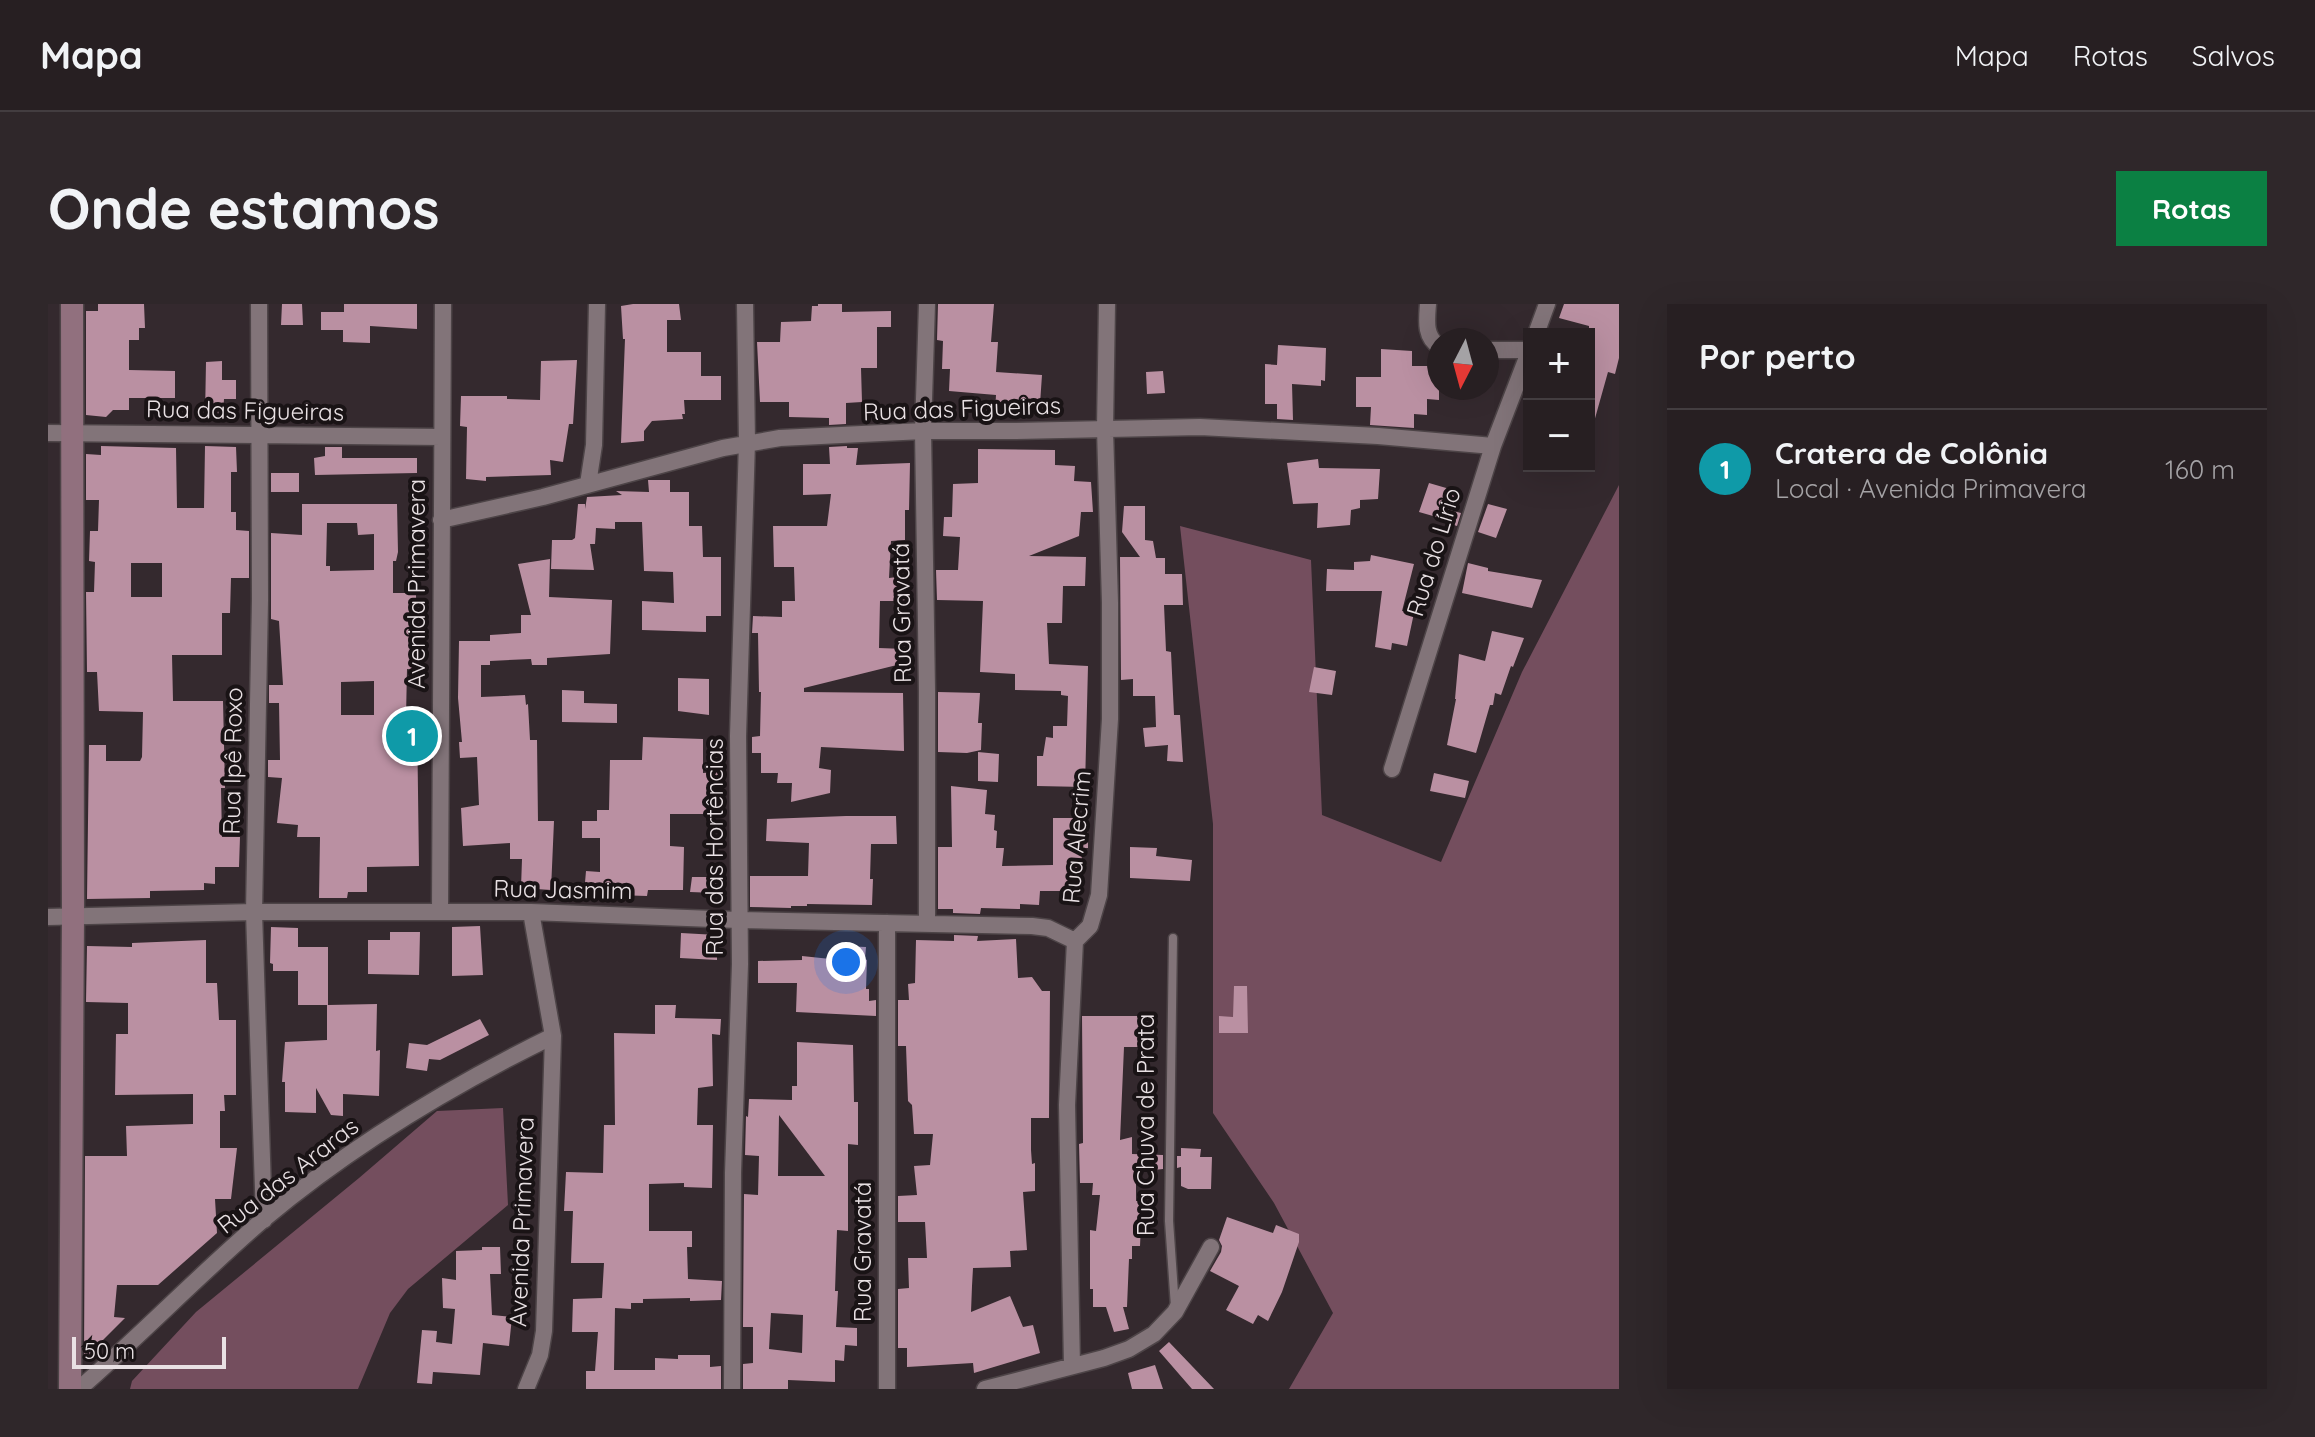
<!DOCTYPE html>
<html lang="pt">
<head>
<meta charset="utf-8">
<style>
	body { margin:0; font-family:Quicksand,sans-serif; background:#2f272a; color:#f1f3f6 }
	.controls { position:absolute; right:24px; top:24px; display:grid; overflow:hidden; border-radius:0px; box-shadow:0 8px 32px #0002 }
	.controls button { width:72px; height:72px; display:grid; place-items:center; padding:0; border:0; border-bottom:2px solid #433d40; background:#271f22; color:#f1f3f6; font:40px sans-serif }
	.compass { position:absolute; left:1379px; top:24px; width:72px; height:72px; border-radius:50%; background:#271f22; box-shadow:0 8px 32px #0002; rotate:186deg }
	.scale { position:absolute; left:24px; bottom:20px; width:154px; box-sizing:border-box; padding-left:8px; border:4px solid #e9e1e4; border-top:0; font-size:22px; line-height:28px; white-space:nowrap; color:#e9e1e4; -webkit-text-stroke:6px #191315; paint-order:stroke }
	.you { position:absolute; left:798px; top:658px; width:28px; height:28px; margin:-20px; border:6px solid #fff; border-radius:50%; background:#1a73e8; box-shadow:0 0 0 12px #1a73e833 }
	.badge { display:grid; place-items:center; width:52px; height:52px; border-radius:50%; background:#0b8043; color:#fff; font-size:26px; font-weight:700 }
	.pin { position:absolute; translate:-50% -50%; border:4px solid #fff; box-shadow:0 2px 8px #0006 }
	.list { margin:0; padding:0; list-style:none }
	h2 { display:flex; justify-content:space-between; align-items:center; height:104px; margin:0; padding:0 32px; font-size:34px }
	h2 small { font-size:26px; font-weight:400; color:#a4a2a5 }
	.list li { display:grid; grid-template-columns:52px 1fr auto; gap:24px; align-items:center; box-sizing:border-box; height:120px; padding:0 32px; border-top:2px solid #433d40 }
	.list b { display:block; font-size:30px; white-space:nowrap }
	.list p { margin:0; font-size:26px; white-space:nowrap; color:#a4a2a5 }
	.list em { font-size:26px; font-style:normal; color:#a4a2a5 }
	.map { position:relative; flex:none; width:1571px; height:1085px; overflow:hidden; border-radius:0px }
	header { display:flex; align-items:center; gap:48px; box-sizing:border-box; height:112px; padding:0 40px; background:#271f22; border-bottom:2px solid #433d40 }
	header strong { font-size:38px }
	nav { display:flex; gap:44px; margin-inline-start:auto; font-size:28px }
	.intro { display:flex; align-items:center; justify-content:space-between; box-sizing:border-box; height:192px; padding:0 48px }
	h1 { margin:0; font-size:56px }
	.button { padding:20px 36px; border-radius:0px; background:#0b8043; color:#fff; font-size:28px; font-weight:700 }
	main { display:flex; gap:48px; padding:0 48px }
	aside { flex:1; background:#271f22; border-radius:0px; box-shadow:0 8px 32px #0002 }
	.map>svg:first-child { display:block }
</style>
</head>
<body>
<header>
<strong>Mapa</strong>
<nav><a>Mapa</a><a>Rotas</a><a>Salvos</a></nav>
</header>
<div class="intro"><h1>Onde estamos</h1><a class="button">Rotas</a></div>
<main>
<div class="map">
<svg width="1571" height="1085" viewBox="0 0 1571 1085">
	<rect width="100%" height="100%" fill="#34292e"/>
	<path fill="#744e5e" d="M1571,181v904h-330l44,-76 -59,-110 -61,-90v-289l-33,-298 131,34 11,255 119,47 81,-190z
		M455,804l5,97 -100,84 -18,24 -32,76h-228l2,-8 64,-69 163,-134 78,-67z"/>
	<path fill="#ba90a2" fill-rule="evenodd" d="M50,0h46l1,24h-6v12h-10v30l46,1v27h-46v12h-16l-7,7 -20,-2v-104h12z
		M234,0h20l1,21h-22z
		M296,0h73v25l-47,-3v17l-27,-1v-12h-22v-18h23z
		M585,0h46l2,16h-14v32h34v24h20v24h-37l1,14h-3l1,5 -31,2 -8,10v10l-23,2 4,-104h-2l-2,-33z
		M770,0h24v8l49,-1v16h-14v41h-16l1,34 -16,1v21l-17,1v-7l-40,-1v-15h-29l-3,-60h23l1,-20 30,-1 1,-15h6z
		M890,0h56l-3,38h7l-2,30 46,3 -2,29h-23l-1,9 -21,-1 1,-17 -47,-4 1,-22h-8l1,-28 -6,-1z
		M1516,0h55v54l-4,16 -7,-2 -14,50h-5v-96l-30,-8z
		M1230,41l48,3 -1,33 -4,-1v6l-29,-2 1,36 -16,-1v-15h-12v-40l12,1z
		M1333,45l31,2v15h27v34l-12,-1v16l-13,-1v14l-44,-3 1,-18h-15v-30h25z
		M529,56l-4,64h-4l-6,38 -13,-2 1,15 -65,2v4l-20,-2 1,-52 -7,-1 1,-30h46v3l33,1 1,-39z
		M174,57v19h14v19h-12l-1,17h-18l1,-54z
		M1115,67l2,22 -18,1 -1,-22z
		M53,142l75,2 1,60h27l1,-62 31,1 1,25h-6v40h5v18l13,1v47h-18l-1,35h-8v42h-50l1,46h50l2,87h-4l1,49h18l-1,30h-24v17l-11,-1v7l-54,1v7l-63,1 2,-154h17v16h34l2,-4 1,-45 -44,-1 -2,-39h-10l-1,-80h8l1,-30 -6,-1 1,-30h8l1,-31h-13v-46l15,1zM83,259h31v34h-31z
		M799,142v2h11l-2,17 54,-2 -1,47h-4v30l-14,1 -2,37 16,-2v25h-25l-1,47 26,1v14l-101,25v4l99,1 1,58 -83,-4 -2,21 12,2 -1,23 -39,9 1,-19h-15l1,-10h-17v-20h-9v-16l8,-1 1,-44h-2l-1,-59h-6l1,-17 29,1v-16h13l-1,-34h-20l-1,-41h54l4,-32 -28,1v-31h27l-1,-17z
		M277,143h17v11h75v15l-102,2 -1,-17 11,-2z
		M930,145l77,1v15l20,1 -1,15 17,1 2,30h-12l-2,24 -50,20 57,1 -1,29h-22l-1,37h-15l2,41 39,2 -3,121 -48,-1v-30h6l3,-19 7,1v-12h14l1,-30 -7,-1v-4l-46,-1v-16l-35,-2 3,-71 -46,-1 -1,-30h22l2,-33 -17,-1 1,-19h8l1,-33 25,-1z
		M1270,155l1,9 61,1 -2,30 -18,1v8l-9,2 -1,15 -33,3 1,-25 -25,1 -6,-41z
		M223,169h28v19h-28z
		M600,176h22v12h19v34h13l1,31h18v59h-15v16l-64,-2v-29l32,2 -1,-31 -29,-1 -2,-49h-27v7l-19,-1 -1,16h-5l4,26 -43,-1 1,-29h20l3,-2 3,-34h7v5l2,-12 35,-2 -6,-4 33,1z
		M1381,179l31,9 -7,19 8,2 -4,13 -10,-3v-3l-28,-8z
		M254,200h95l1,48 -2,9h-3v32h23l1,77 -10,-1 -1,48h11l2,149 -52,1v25h-19l-1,6h-28l1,-61h-23l1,-12 -21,-2 5,-45 -14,-1v-17h12l-1,-57h-10v-18h14l-4,-64 -8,-2v-86l31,2zM279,219h30l1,12 16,-1v36l-44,1v-5h-4zM326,377v34h-33v-33z
		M1440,200l19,5 -11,29 -18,-6z
		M1076,202h21v34l8,1 3,17h9v16h17l1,31h-19l2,46 5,1 3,63h6l3,47 -16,-1 1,-16 -23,2 -2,-19 13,-1 -1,-31h-22v-17l-12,1 -1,-123h20l-18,-25z
		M1323,251l43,9 -12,47 12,2 -7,33 -15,-3 -1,7 -16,-3 7,-56h-56l1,-22 27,1v-8l16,-1z
		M502,255l-1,38 63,3 -2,54 -63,4v7h-15l-1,-6 -41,2v4h-9v32l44,-2 1,10 2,-1 2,36h7l1,81h16l-3,69 -30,-2 1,-29h-12v-16l-47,3 -2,-38 18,-3 -2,-48 -17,1 -1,-16h3l-4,-44 1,-57h31v-6l31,-2v-18h10l-13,-51z
		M1420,259l20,5v3l54,9 -10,28 -70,-15z
		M1444,327l32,7 -11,29 -2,-1 -10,29 -6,-2 -2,12h-3l-14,48 -29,-8 9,-46h-1l4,-45 26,7z
		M1266,363l22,4 -4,24 -23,-3z
		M630,374l31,1v36l-31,-4z
		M514,386l22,1v12l33,1v19l-55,-1z
		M890,388l42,1 -2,30h4l-1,27 -14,3 -29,-1z
		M595,433l60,2v34l16,-1 1,42h-50v32l14,1 -1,43h-35l-1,6 -63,-2 2,-23 14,1v-34h-18v-17h15v-11h12l1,-50h32z
		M930,448l21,2 -1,28 -20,-1z
		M1386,469l35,8 -4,17 -35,-7z
		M903,482l36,4 -2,24 10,1 -1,15 3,1 -1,17h8l-2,18 51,-1v-47h35v30h-6l-1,43h-41l-1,14 -19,-1v5l-39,-1 -1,6 -27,-1v-4h-15v-62h14z
		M798,512h50l1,28h-26l-1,35h3l-1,26 -65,-1v2h-16v2l-41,-1v-31h58l1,-33 -43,-2 1,-22z
		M1082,543l27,1 -1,8 36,4 -2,21 -60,-3z
		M644,573h24v16l-26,-1z
		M432,622l3,49 -31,1v-49z
		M223,623l27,1v19h30v58l49,-1 -1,47 4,-1 -1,46 -36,-2v22l-12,-1 -15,-27v25l-31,-1v-30h-3l3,-40 42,-2v-35h-29v-34h-25v-7l-3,-1z
		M342,628h30l-1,43 -51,-1v-34h22z
		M633,629l36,2v25l-37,-2z
		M906,631l24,1 -1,5 39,-2 2,39 14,-1 10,14h8l-1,127h-18v32l1,14 3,-1v28l-12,1 4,58 -17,1 1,16 -38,1 -1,18 -1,26 39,-16 13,31 10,-2 7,28 -66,20 -1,-10 -66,4v-19h-9v-59l11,-1 -1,-30h19l-2,-36h-27v-26l19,-1 -3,-29 16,-1 3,-31h-19l-2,-29 -4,-4 -2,-55h-8v-46h11l-1,-16 7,-1 1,-43 38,1z
		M158,636v43h11l2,37h17v75h-12l1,16h-5v37h17l-6,51h-16l2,34 -59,52h-41l-3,32 11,1 -41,41 1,-203h42l-1,-30 67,-2v-30l-78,1 1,-61h12v-31l-42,-1 1,-56 45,1v-4z
		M794,642l24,1 -1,12 2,1 -1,29h3v12l7,-1v16l-80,-4 1,-29h-39v-22l44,-1v-4l38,4z
		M1186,682h13l1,47h-29v-17l14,1z
		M607,701h21l-1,13 46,1 -1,16 -8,-1 1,52 -15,2 -1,37h16l-1,63 -28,-1v-4l-35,1v47h43v16h-5l1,32 34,2 -1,19 -31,1v-3l-47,1v4h-12v6l-16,-1 -1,62h41v-12l23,1v-4h32v12l11,-1v23h-135v-18h9l3,-39h-26l1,-33 29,-1 2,-35h-33l2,-52h-9l2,-39 37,1 1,-48h11l-1,-92 41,1z
		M1034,712h58v31h-16l-4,93 12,-3v17l31,1v14l-27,3v29h6l-2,45h-8v13h-3l-2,48h-4l6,22 -15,3 -8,-25h-13v-18h-3v-59l6,1 4,-36h-8l1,-12h-13l-1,-39 4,-1z
		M432,715l9,16 -49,25 -11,-1 -2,12 -21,-3 3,-25 18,2z
		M749,738l56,3 1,57h4v43l-10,-1v87l-11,-1 -2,61h3l-2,36 21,1v18l-12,-1 -1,16 -9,-1v22l-47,-2v9h-45v-25l10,-1v-36h-10l1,-133 14,1 1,-39 -14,-1 1,-39 2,1 1,-18 43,1v-14h5zM731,811l46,61h-47zM723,1009l32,2 -1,38 -33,-4z
		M1133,844l20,1 -1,8h12l-1,32h-23l-7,-3v-19l-4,1v-12h4z
		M1179,913l46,16 3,-8 23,9v8l-17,50 -14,29 -10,-6 -5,9 -27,-14 13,-24 -29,-15 11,-19 1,-6 -3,-6z
		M434,943h18l1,27h-11l2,41 20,2 -3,29 -26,-3 -3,32 -47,-3 -1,12 -15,-1 5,-53 15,1 -1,11 16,2 3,-35 -12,-1 -1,-30 14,2v-29l26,-1z
		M1121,1038l45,47h-22l-33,-38z
		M1107,1061l8,24h-31l-4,-16z"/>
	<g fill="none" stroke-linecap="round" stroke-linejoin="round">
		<g stroke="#4d4447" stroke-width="11">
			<path id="lane" d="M1125,634l-4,283 6,86"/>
		</g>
		<g stroke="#4d4447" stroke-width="19">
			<path id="street" d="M211,0l1,296 -6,312 10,308
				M879,0l-4,127 4,260v231
				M1380,0c-1,15 -4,33 11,42
				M1488,30l11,-30
				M1439,46h42
				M0,129l393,4
				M540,180l6,-39 3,-141
				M393,216l102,-23 180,-49 57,-10 143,-7h93l184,-4 178,9 115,10
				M1344,465l101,-323 36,-94
				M392,608l3,-608
				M0,613l206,-5h277l208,8 293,6 16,2 27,13
				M1024,1062l-5,-261 8,-164 15,-15 9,-31 11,-176v-116l-5,-174 2,-125
				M31,1085c63,-55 122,-116 185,-170 87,-73 187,-133 289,-183
				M478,1085l14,-34 4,-24 9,-295 -22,-124
				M684,1085l1,-216 7,-209 -2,-228 9,-294 -2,-138
				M839,1085v-466
				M937,1085l119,-31 25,-9 25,-15 21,-22 36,-65"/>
		</g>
		<g stroke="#4d4447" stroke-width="25">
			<path id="secondary" d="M22,1085l3,-473 -1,-612"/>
		</g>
		<use href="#lane" stroke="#827479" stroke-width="8"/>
		<use href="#street" stroke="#827479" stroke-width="16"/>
		<use href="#secondary" stroke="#91707e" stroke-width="22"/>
	</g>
	<g text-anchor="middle" stroke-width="8" stroke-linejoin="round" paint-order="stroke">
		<g font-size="24" fill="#e9e1e4" stroke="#191315">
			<text transform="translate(914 105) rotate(-2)" y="8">Rua das Figueiras</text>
			<text transform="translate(197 107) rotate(1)" y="8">Rua das Figueiras</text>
			<text transform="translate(1386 248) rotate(-73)" y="8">Rua do Lírio</text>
			<text transform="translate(369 280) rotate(-90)" y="8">Avenida Primavera</text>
			<text transform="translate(854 309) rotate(-91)" y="8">Rua Gravatá</text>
			<text transform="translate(185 457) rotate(-89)" y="8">Rua Ipê Roxo</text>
			<text transform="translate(1029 533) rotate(-85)" y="8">Rua Alecrim</text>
			<text transform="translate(667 543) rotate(-90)" y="8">Rua das Hortências</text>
			<text transform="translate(515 586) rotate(1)" y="8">Rua Jasmim</text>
			<text transform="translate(1098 821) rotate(-90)" y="8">Rua Chuva de Prata</text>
			<text transform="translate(240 872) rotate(-38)" y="8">Rua das Araras</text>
			<text transform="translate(474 918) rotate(-88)" y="8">Avenida Primavera</text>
			<text transform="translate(815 948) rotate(-90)" y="8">Rua Gravatá</text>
		</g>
	</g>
</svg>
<div class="controls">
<button>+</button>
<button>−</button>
</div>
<svg class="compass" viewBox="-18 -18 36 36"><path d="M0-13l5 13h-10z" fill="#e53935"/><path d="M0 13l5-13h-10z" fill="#a4a2a5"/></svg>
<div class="scale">50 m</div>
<div class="you"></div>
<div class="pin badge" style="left:364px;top:432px;background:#0f9aa8">1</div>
</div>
<aside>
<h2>Por perto<small></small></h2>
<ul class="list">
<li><span class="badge" style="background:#0f9aa8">1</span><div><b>Cratera de Colônia</b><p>Local · Avenida Primavera</p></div><em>160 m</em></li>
</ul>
</aside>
</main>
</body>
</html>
